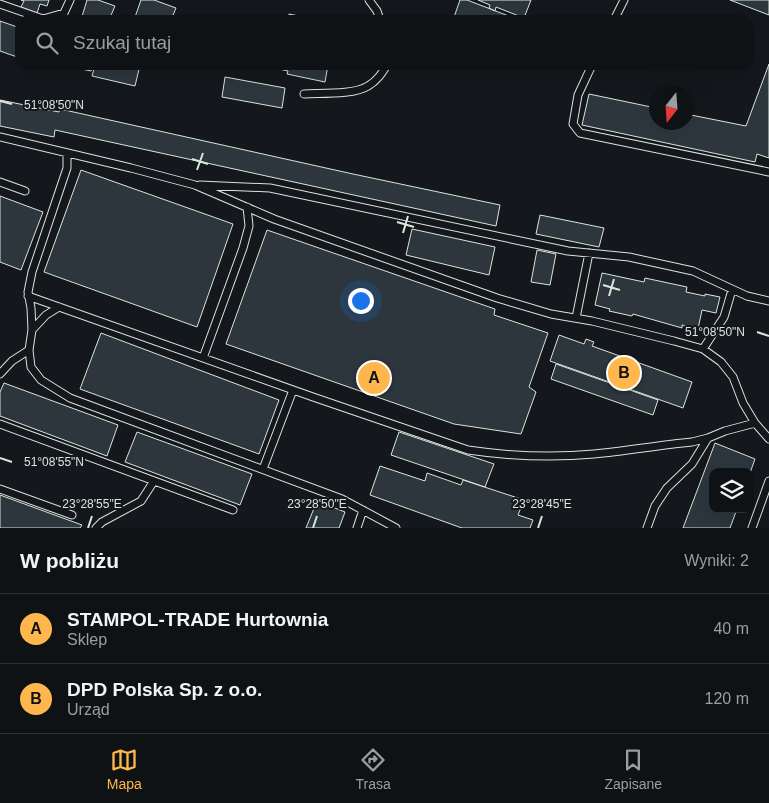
<!DOCTYPE html>
<html lang="pl">
<head>
<meta charset="utf-8">
<style>
	body { margin:0; font-family:Helvetica,sans-serif; background:#181b1e; color:#f1f3f6 }
	.controls { position:absolute; right:15px; bottom:15px; display:grid; overflow:hidden; border-radius:10px; box-shadow:0 5px 20px #0002 }
	.controls button { width:45px; height:45px; display:grid; place-items:center; padding:0; border:0; border-bottom:1px solid #2f3234; background:#0f1215; color:#f1f3f6; font:25px sans-serif }
	.compass { position:absolute; left:649px; top:85px; width:45px; height:45px; border-radius:50%; background:#0f1215; box-shadow:0 5px 20px #0002; rotate:197deg }
	.you { position:absolute; left:360px; top:300px; width:18px; height:18px; margin:-12px; border:4px solid #fff; border-radius:50%; background:#1a73e8; box-shadow:0 0 0 8px #1a73e833 }
	.badge { display:grid; place-items:center; width:32px; height:32px; border-radius:50%; background:#ffb74d; color:#111; font-size:16px; font-weight:700 }
	.pin { position:absolute; translate:-50% -50%; border:2px solid #fff; box-shadow:0 1px 5px #0006 }
	.list { margin:0; padding:0; list-style:none }
	h2 { display:flex; justify-content:space-between; align-items:center; height:65px; margin:0; padding:0 20px; font-size:21px }
	h2 small { font-size:16px; font-weight:400; color:#9b9ea0 }
	.list li { display:grid; grid-template-columns:32px 1fr auto; gap:15px; align-items:center; box-sizing:border-box; height:70px; padding:0 20px; border-top:1px solid #2f3234 }
	.list b { display:block; font-size:19px; white-space:nowrap }
	.list p { margin:0; font-size:16px; white-space:nowrap; color:#9b9ea0 }
	.list em { font-size:16px; font-style:normal; color:#9b9ea0 }
	.icon { flex:none; width:28px; height:28px; fill:none; stroke:currentColor; stroke-width:2; stroke-linecap:round; stroke-linejoin:round }
	.map { position:relative; flex:none; width:769px; height:528px; overflow:hidden }
	.search { position:absolute; background:#0f1215; box-shadow:0 5px 20px #0002; left:15px; right:15px; top:15px; height:55px; display:flex; align-items:center; gap:12px; box-sizing:border-box; padding:0 18px; border-radius:15px; color:#9b9ea0; font-size:19px }
	.sheet { height:205px; background:#0f1215 }
	nav { display:flex; justify-content:space-around; align-items:center; box-sizing:border-box; height:70px; border-top:1px solid #2f3234; background:#0f1215; font-size:14px; color:#9b9ea0 }
	nav a { display:grid; justify-items:center; gap:2px }
	nav .on { color:#ffb74d }
	.map>svg:first-child { display:block }
</style>
</head>
<body>
<div class="map">
<svg width="769" height="528" viewBox="0 0 769 528">
	<rect width="100%" height="100%" fill="#14181c"/>
	<path fill="#2c363c" stroke="#d8e6dc" d="M21,0h28l-2,6 -7,-2 -3,9 -16,-6 3,-6z
		M87,0h11l17,6 -6,14h-28z
		M141,0h13l22,8 -5,12h-37z
		M460,0h7l52,20h-66z
		M478,0h53l-7,18 -28,-11 -1,4 -6,-3 1,-3z
		M730,0h39v15z
		M289,14l29,6h-30z
		M0,21l20,7v30l-20,-7z
		M769,64v94l-12,-4 -2,8 -173,-37 7,-31 67,14v14h30v-8l60,12z
		M62,65h31l-2,6z
		M95,65h45l-5,21 -43,-10z
		M261,65h67l-3,17 -38,-8 1,-3z
		M225,77l60,11 -3,20 -60,-11z
		M0,100l59,12 1,-3 293,65 147,31 -4,21 -441,-96 -1,7 -54,-11z
		M81,170l152,54 -36,103 -153,-55z
		M0,196l43,16 -22,58 -21,-8z
		M540,215l64,13 -5,19 -63,-13z
		M412,229l83,18 -6,28 -83,-20z
		M267,230l228,79 -1,6 54,18 -19,54 7,5 -15,42 -67,-10 -228,-80z
		M537,250l19,4 -6,31 -19,-3z
		M602,273l42,9 1,-4 42,9 -1,5 19,4v-2l15,3 -4,16 -14,-3 -4,19 -16,-4v3l-49,-14 -1,2 -23,-5 1,-2 -15,-4z
		M101,333l178,67 -20,54 -179,-65z
		M559,335l25,9 2,-5 8,3 -2,4 100,36 -9,26 -133,-47z
		M556,364l102,36 -5,15 -102,-36z
		M4,383l114,42 -11,31 -107,-40v-24z
		M137,432l115,42 -12,31 -115,-43z
		M399,432l95,32 -9,23 -94,-32z
		M715,443l40,16 -5,14 -37,-1v37h24l-7,19h-47z
		M380,466l45,15 2,-8 34,12 2,-5 61,20 -6,15 15,5 -3,8h-68l-92,-33z
		M0,495l82,30 -2,3h-80z
		M317,501l28,11 -6,16h-33z"/>
	<g fill="none" stroke-linecap="round" stroke-linejoin="round">
		<g stroke="#d8e6dc" stroke-width="9">
			<path id="service" d="M369,0l8,11 3,9
				M0,4l43,15 21,-6 6,-13
				M614,20l10,-20
				M592,65l-14,30 -5,29 7,9 189,39
				M304,94c17,-1 50,1 64,-8 9,-5 14,-13 19,-21
				M0,137l131,31 64,17 79,34 223,79 54,16 41,7 82,20 29,8 18,13 12,15 10,26 12,20 14,16
				M67,153v15l-35,104 -4,20 3,16 1,22 -3,20 2,17 10,13 29,18 272,101 54,29
				M0,182l25,9
				M200,185l70,3 298,63 61,6 64,14 54,25 22,5
				M28,296l285,101 155,53c41,6 84,8 126,4 33,-3 65,-9 98,-12l16,-4
				M576,318l13,-65
				M32,330l14,-15 13,-8
				M703,349l21,-32 8,-27
				M203,358l40,-110 6,-22 -2,-19
				M0,374l12,-13 17,-11
				M0,424l233,86
				M263,469l30,-79
				M0,489l72,26
				M96,528l6,-6 39,-21 13,-20
				M357,528l6,-18
				M647,528l8,-22 12,-18 25,-24 16,-26 17,-7 30,-8
				M752,528l17,-47"/>
		</g>
		<use href="#service" stroke="#14181c" stroke-width="7"/>
	</g>
	<path fill="none" stroke="#d8e6dc" stroke-width="2" d="M0,101l12,3M192,159l16,5M197,170l6,-17M397,222l17,5M403,233l5,-17M603,285l17,5M609,296l5,-17M757,332l12,4M0,458l12,4M88,528l4,-12M313,528l4,-12M538,528l4,-12"/>
	<g font-size="12" text-anchor="middle" fill="#d8e6dc" stroke="#14181c" stroke-width="4" stroke-linejoin="round" paint-order="stroke">
		<text x="54" y="109">51°08'50"N</text>
		<text x="715" y="336">51°08'50"N</text>
		<text x="54" y="466">51°08'55"N</text>
		<text x="92" y="508">23°28'55"E</text>
		<text x="317" y="508">23°28'50"E</text>
		<text x="542" y="508">23°28'45"E</text>
	</g>
</svg>
<div class="controls">
<button><svg class="icon" aria-label="layers" viewBox="0 0 24 24"><path d="M12 4l9 5-9 5-9-5zM3 14l9 5 9-5"/></svg></button>
</div>
<svg class="compass" viewBox="-18 -18 36 36"><path d="M0-13l5 13h-10z" fill="#e53935"/><path d="M0 13l5-13h-10z" fill="#9b9ea0"/></svg>
<div class="you"></div>
<div class="pin badge" style="left:374px;top:378px">A</div>
<div class="pin badge" style="left:624px;top:373px">B</div>
<div class="search"><svg class="icon" aria-label="search" viewBox="0 0 24 24"><circle cx="10" cy="10" r="6"/><path d="M15 15l6 6"/></svg>Szukaj tutaj</div>
</div>
<section class="sheet">
<h2>W pobliżu<small>Wyniki: 2</small></h2>
<ul class="list">
<li><span class="badge">A</span><div><b>STAMPOL-TRADE Hurtownia</b><p>Sklep</p></div><em>40 m</em></li>
<li><span class="badge">B</span><div><b>DPD Polska Sp. z o.o.</b><p>Urząd</p></div><em>120 m</em></li>
</ul>
</section>
<nav>
<a class="on"><svg class="icon" aria-label="map" viewBox="0 0 24 24"><path d="M3 6l6-2 6 2 6-2v14l-6 2-6-2-6 2zM9 4v14M15 6v14"/></svg>Mapa</a>
<a><svg class="icon" aria-label="directions" viewBox="0 0 24 24"><path d="M12 3l9 9-9 9-9-9zM9 14v-3h6M13 9l2 2-2 2"/></svg>Trasa</a>
<a><svg class="icon" aria-label="saved" viewBox="0 0 24 24"><path d="M7 4h10v16l-5-4-5 4z"/></svg>Zapisane</a>
</nav>
</body>
</html>
